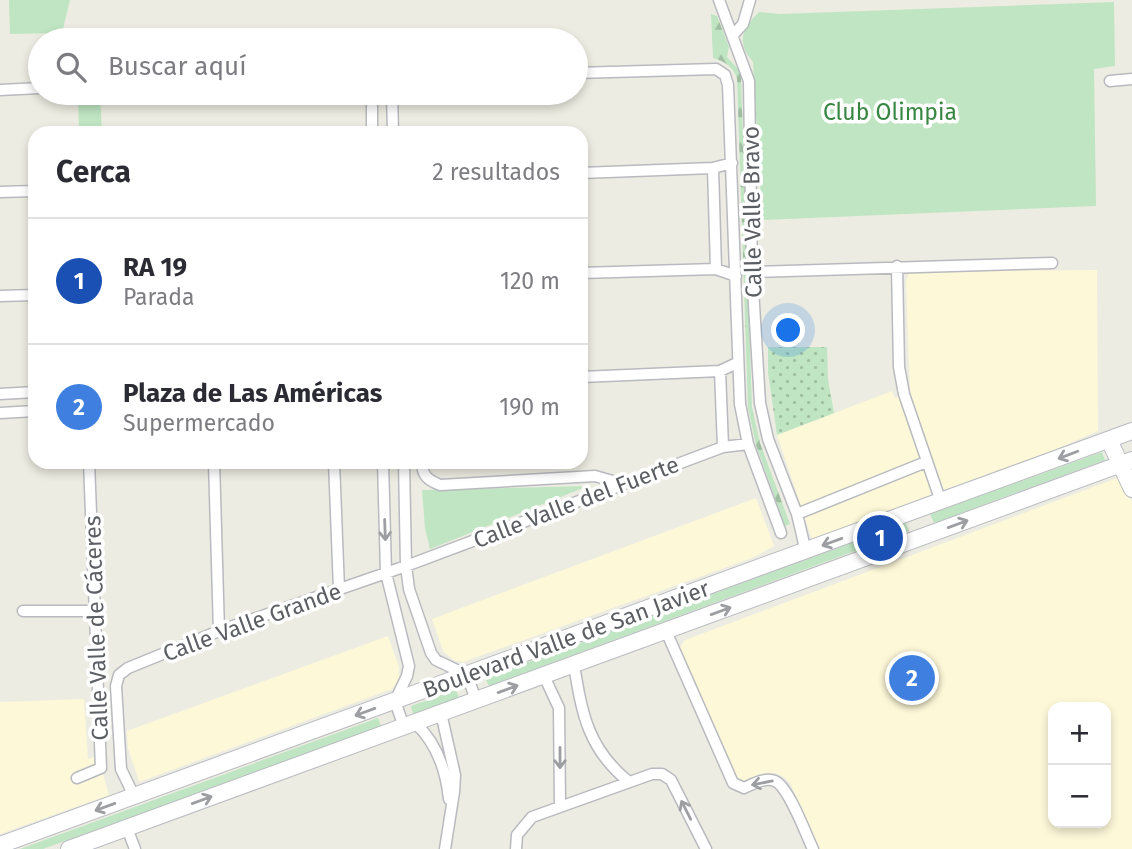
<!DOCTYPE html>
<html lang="es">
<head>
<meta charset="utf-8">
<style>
	body { margin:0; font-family:"Fira Sans",sans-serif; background:#f7f7f7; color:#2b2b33 }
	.controls { position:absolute; right:21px; bottom:21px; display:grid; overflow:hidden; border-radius:14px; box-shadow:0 4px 10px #0003 }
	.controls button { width:63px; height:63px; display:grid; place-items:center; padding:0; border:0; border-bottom:2px solid #e1e1e2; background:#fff; color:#2b2b33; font:35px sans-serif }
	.you { position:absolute; left:789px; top:331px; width:24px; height:24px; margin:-18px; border:5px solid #fff; border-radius:50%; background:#1a73e8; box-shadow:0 0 0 10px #1a73e833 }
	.badge { display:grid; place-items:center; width:46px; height:46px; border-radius:50%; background:#111827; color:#fff; font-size:23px; font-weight:700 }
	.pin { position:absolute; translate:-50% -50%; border:4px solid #fff; box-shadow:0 2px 7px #0006 }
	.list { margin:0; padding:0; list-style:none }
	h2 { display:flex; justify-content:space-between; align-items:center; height:91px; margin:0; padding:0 28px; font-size:30px }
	h2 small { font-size:23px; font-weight:400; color:#7c7c81 }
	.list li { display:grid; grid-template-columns:46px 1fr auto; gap:21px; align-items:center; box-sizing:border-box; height:126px; padding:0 28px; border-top:2px solid #e1e1e2 }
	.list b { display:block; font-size:26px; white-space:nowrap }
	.list p { margin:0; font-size:23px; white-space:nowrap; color:#7c7c81 }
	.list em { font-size:23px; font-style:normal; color:#7c7c81 }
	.icon { flex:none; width:38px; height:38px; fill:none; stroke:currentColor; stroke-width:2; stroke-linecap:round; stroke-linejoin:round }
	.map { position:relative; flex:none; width:1132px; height:849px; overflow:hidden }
	.search { position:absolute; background:#fff; box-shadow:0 4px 10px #0003; left:28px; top:28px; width:560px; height:77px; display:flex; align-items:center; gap:18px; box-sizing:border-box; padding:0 24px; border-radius:38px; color:#7c7c81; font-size:26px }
	.panel { position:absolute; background:#fff; box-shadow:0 4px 10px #0003; left:28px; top:126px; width:560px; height:343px; border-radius:21px }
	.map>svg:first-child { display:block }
</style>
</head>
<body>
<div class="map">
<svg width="1132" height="849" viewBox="0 0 1132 849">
	<defs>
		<pattern id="grass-dots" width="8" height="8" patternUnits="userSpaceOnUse" patternTransform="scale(1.75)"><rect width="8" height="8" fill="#bfe5c2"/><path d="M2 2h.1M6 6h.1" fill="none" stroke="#9ebda1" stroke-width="1.8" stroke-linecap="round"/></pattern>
		<pattern id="forest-firs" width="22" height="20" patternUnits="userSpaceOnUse" patternTransform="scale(1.75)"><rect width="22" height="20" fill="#bfe5c2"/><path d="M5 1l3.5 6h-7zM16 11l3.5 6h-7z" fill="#9ebda1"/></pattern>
	</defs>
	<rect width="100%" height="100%" fill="#edece2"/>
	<path fill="#fdf8d8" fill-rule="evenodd" d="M1097,270l1,161 -64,28 -100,34 -121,49 -36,-107 115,-44 3,7 15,-6 -4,-111 3,-8 8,-2z
		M1120,477l12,25v347h-313l-29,-66 -6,-6 -9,-4h-11l-24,10 -61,-134 6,-9zM1053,707h53v116h-53z
		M756,498l18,48 -22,12 -289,104 -8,-1 -12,-10 -11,-32z
		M388,636l11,31v14l-7,8 -253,93 -11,-34 -1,-17z
		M84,699l4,60 10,-3 11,39 -109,39v-132z"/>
	<path fill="url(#grass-dots)" d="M768,347h59l1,33 6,33 -57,22 -9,-63z"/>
	<path fill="url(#forest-firs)" d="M711,14l6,2 12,31 -2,10 13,14 1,6 11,330 8,36 30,81 -5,2 -29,-81 -8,-37 -11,-329c-3,-12 -13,-18 -24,-21z"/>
	<path fill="#bfe5c2" d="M9,0h61l-8,33 -52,1z
		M1114,2l1,64 -21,3 2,137 -334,14 -9,-158c-17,-20 -11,-33 6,-50l21,2z
		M78,93h22l2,40h-23z
		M1102,452l3,8 -171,63 -4,-9z
		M588,486l-158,63 -5,-21 -3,-38z
		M906,523l3,8 -420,155 -4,-8z
		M456,690l3,8 -46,16 -2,-8z
		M378,718l3,8 -338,123h-23z"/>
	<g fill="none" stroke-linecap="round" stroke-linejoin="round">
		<g stroke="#b8babf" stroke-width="13">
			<path id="street" d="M719,0l30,81 3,191 8,131 8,36 29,75 9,38
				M733,35l10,-11 7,-24
				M576,73l140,-4 9,6 3,10 12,319 8,40 33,89
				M1110,81l22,-2
				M0,90l40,-2
				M369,93l3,6v34
				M392,93l1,40
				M713,168l3,101
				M581,173l132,-5 19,-5
				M0,192l35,-1
				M897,266l2,101 5,27 37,108
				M752,272l300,-9
				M581,273l135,-4 20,7
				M0,296l35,-1
				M720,371l3,76
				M581,377l139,-6 17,-8
				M0,394l35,-2
				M0,413l35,-2
				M214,462l5,169
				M334,462l5,127
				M383,462l3,111 23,93 -2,10 -12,25 9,26
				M404,462l2,104 3,23 22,64 5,7 31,15 9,25
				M422,462c0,14 6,18 18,23l155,-9 28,8
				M797,514l129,-52
				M23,611h72
				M666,631l67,152 11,5c9,-4 21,-11 31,-7 14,6 31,54 38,68
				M574,665c8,49 14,84 55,117
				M544,676l15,32 1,99
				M441,713l14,62 -1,17 -9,57
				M415,723c22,20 31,47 34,76
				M77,778l24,-10 -12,-306
				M134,796l-13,-27 -5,-83 3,-11 9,-7 91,-37 187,-65 317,-119 25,-3
				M127,828l8,21
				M516,849l1,-14 15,-18 120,-43h10l9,6 35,69"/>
		</g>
		<g stroke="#b8bbc1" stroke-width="18">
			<path id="secondary" d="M1109,440l23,49
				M0,845l1132,-414
				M69,849l1063,-389"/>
		</g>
		<use href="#street" stroke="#fff" stroke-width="10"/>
		<use href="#secondary" stroke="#fff" stroke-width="16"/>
	</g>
	<defs><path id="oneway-shaft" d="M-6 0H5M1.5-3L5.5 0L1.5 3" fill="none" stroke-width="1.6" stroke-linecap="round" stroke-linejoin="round" transform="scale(1.75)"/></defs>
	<g stroke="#9d9ea1">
		<use href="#oneway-shaft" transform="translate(1068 455) rotate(159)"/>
		<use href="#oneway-shaft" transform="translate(958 524) rotate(-20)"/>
		<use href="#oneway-shaft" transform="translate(385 530) rotate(88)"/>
		<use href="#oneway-shaft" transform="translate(832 542) rotate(160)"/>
		<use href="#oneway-shaft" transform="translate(721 611) rotate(-20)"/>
		<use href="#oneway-shaft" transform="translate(508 689) rotate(-20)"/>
		<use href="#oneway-shaft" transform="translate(365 712) rotate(160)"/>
		<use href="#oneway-shaft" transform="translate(560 758) rotate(90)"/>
		<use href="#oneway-shaft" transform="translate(762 783) rotate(169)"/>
		<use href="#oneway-shaft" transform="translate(202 800) rotate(-20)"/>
		<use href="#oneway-shaft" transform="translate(105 807) rotate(160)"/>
		<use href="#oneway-shaft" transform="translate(686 810) rotate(-117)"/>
	</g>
	<g text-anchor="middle" stroke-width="7" stroke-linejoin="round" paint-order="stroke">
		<g font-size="23" fill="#378641" stroke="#fff">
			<text x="890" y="120">Club Olimpia</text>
		</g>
		<g font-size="23" fill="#5b5e63" stroke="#fff">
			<text transform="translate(752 212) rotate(-91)" y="8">Calle Valle Bravo</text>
			<text transform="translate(576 502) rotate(-21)" y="8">Calle Valle del Fuerte</text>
			<text transform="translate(252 622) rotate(-20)" y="8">Calle Valle Grande</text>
			<text transform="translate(96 628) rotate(-92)" y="8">Calle Valle de Cáceres</text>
			<text transform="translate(566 639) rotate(-20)" y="8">Boulevard Valle de San Javier</text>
		</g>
	</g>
</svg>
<div class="controls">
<button>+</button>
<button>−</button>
</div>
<div class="you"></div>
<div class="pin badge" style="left:880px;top:538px;background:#1a4fb4">1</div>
<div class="pin badge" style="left:912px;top:678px;background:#3f7fe0">2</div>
<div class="search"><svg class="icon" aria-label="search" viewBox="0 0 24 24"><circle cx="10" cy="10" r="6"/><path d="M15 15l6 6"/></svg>Buscar aquí</div>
<section class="panel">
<h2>Cerca<small>2 resultados</small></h2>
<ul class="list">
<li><span class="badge" style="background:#1a4fb4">1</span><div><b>RA 19</b><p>Parada</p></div><em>120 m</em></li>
<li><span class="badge" style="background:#3f7fe0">2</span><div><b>Plaza de Las Américas</b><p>Supermercado</p></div><em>190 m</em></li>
</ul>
</section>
</div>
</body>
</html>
